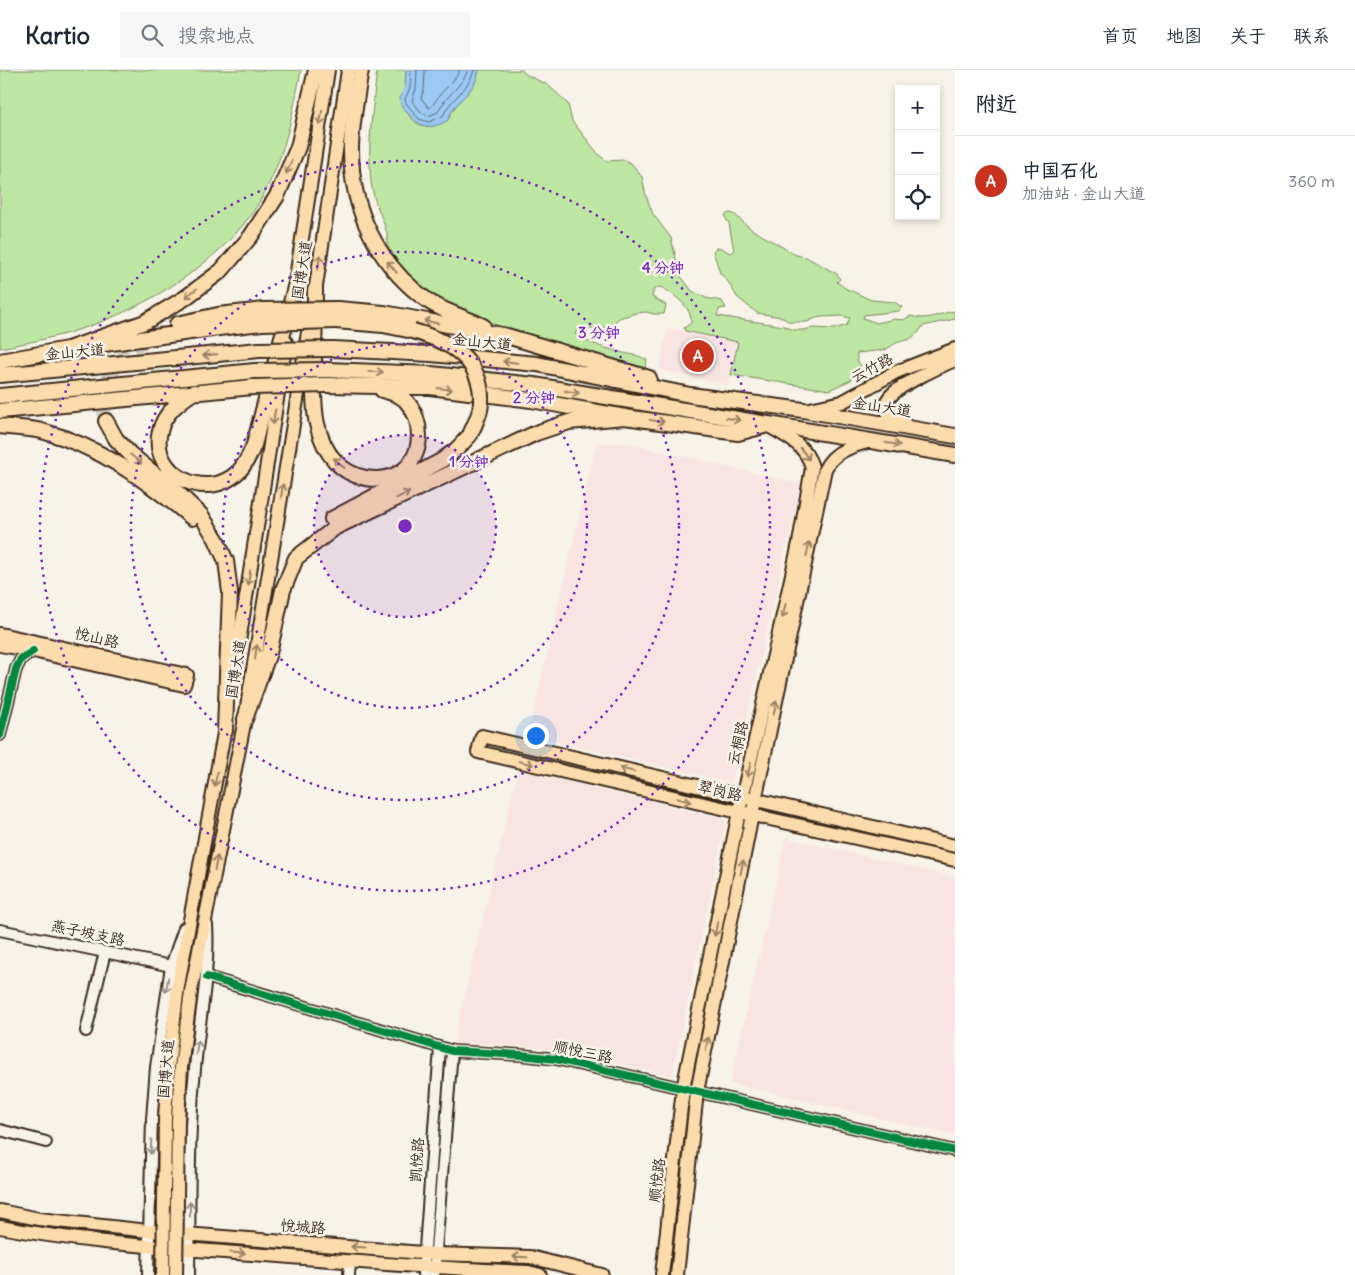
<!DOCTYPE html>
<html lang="zh">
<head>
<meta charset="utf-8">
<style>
	body { margin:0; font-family:Delius,"LXGW WenKai TC",sans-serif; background:#f6f6f7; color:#1f2937 }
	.controls { position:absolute; right:15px; top:15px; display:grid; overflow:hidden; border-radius:0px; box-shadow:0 2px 8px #0003 }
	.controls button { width:45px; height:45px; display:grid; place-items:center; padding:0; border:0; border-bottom:1px solid #e0e1e3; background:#fff; color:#1f2937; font:25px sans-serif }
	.you { position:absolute; left:535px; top:665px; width:18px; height:18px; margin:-12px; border:4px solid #fff; border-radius:50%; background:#1a73e8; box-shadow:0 0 0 8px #1a73e833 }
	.badge { display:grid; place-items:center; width:32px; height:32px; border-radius:50%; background:#c8321e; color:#fff; font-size:16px; font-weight:700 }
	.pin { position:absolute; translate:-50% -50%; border:2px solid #fff; box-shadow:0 1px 5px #0006 }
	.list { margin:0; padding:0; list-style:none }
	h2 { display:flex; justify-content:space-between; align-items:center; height:65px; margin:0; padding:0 20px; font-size:21px }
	h2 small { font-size:16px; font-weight:400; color:#747a83 }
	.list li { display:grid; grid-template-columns:32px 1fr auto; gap:15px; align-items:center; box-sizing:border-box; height:90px; padding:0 20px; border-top:1px solid #e0e1e3 }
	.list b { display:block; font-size:19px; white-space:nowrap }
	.list p { margin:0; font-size:16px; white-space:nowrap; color:#747a83 }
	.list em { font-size:16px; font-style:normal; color:#747a83 }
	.icon { flex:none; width:28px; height:28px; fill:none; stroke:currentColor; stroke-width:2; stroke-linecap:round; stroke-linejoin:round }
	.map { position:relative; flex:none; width:955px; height:1205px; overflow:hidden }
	header { display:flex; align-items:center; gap:30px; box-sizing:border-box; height:70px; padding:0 25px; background:#fff; border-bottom:1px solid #e0e1e3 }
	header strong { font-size:24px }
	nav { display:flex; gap:28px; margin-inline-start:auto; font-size:18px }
	.search { width:350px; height:45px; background:#f6f6f7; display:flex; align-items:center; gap:12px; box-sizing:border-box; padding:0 18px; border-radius:0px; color:#747a83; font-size:19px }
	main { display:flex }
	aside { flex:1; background:#fff }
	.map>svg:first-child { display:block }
</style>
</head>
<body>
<header>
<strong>Kartio</strong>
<div class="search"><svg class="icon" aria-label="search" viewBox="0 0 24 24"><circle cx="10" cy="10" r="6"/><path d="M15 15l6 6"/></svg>搜索地点</div>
<nav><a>首页</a><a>地图</a><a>关于</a><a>联系</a></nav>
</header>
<main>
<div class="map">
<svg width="955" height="1205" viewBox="0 0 955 1205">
	<rect width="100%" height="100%" fill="#f7f3e8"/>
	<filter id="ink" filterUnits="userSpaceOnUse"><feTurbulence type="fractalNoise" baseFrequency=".02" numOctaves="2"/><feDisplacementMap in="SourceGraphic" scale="10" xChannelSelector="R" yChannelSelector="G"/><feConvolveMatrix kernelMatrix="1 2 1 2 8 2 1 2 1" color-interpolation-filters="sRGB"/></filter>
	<g filter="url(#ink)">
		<path fill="#f8e5e3" d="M667,258l71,14 -9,43 -70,-15z
			M596,373h30l175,41 -69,299 -204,-48z
			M518,700l208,49 -54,257 -112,-26 -38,-4 -69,-2z
			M786,768l169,39v259l-225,-53z"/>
		<path fill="#bce6a2" stroke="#7c8860" d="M0,0h301c-8,43 -15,80 -35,120 -32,66 -120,119 -188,140 -25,8 -52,13 -78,18z
			M377,0h29l-1,40c3,3 5,7 8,10 11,10 23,7 35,0 6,-20 28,-27 31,-50h43l3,4 23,11 13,12 7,7 4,17 28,35 7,5 17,-1 7,3 6,7 5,7 4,19 7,18 18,24 9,37 12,16 14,7 16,3 4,7 -7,1 -2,7 67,10 10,4h9l10,-2 21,1 13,-4 3,-7 -9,-2 -20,1 -5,1 -9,4h-17l-9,-5 -24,-4 -20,-16 -8,-14 -9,-10 -7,-22 3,-3h5l9,5 4,-2 -5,-28 -3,-4 -1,-4 4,-2 5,1 17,15 45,26 10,2 31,17 3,5 -3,3 8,6 26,12 23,2 8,5 -3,4 -35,4 -1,3 14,5 17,-4 9,1 8,-4c16,6 28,-3 44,-5v8l-32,7 -4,6 -9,7 -14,4 -11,7 -28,3v7l4,6 -5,4 -5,10 -22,10 -98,-15 7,-33 -53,-11 -1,-3 7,-5c1,-17 -17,-28 -30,-36l-7,2 -2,8 14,8 -2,9h-10l-8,-2 -10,1 -17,5 -8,8 -14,4 -18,-3 -4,7c13,10 34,15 49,19 9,2 15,2 23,7l-2,8h-9c-62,-19 -139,-36 -194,-68 -23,-13 -40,-31 -55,-52 0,-4 1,-10 0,-15 -5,-18 -14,-32 -16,-51 -4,-38 2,-75 6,-112z"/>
		<path fill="#99c9f4" stroke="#73899e" d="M406,0h73c-3,23 -25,30 -31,50 -23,14 -32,3 -47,-15l-1,-7 5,-11z"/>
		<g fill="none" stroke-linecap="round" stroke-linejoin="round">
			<path stroke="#616a74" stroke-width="1" d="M411,0l-1,18 -5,11 1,4 13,16 10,3 14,-6c7,-18 26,-25 31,-46
				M417,0l-1,19 -4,12 9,11 7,4 10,-4c7,-16 24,-25 30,-42
				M425,0l-1,20 -3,8 8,10c6,-3 6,-8 10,-12 8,-10 16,-15 21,-26"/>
			<path stroke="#d1cbc0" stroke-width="14" stroke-dasharray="14 7" stroke-linecap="butt" d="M106,351l-4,-19 7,-25 18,-25 50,-28"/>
			<g stroke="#3b2a1e" stroke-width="14">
				<path id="minor" d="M0,665l16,-66 5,-10 12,-8
					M0,860l171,36
					M207,907l245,74 69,4 35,4 399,92
					M86,961l19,-79
					M0,1060l46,12
					M148,1205l4,-156 4,-52 15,-101 13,-38
					M189,1205c1,-69 -1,-138 6,-206 4,-49 15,-96 12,-144
					M349,1205l1,-13
					M423,1205l17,-227
					M434,1205l18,-224"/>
			</g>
			<g stroke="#3b2a1e" stroke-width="16">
				<path id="major" d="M293,227l35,-227
					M314,230l34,-230
					M805,340l37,-8 54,-30 59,-23
					M906,355c-43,-19 -7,-38 17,-50 10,-5 21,-11 32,-15
					M0,564l187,41 -3,10 -151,-34 -33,-6
					M232,617l54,-345
					M955,776l-473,-110 -4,16 261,60 216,48
					M168,998l10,-82 48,-264
					M181,998l10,-77 54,-272 65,-399
					M0,1141l39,8 109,12 287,23 95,3 72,18
					M0,1157c78,15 158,20 237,26 97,7 193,15 291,19l12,3
					M662,1205l21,-186 56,-277 60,-269 13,-76c-7,-23 -26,-31 -45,-42
					M677,1205l20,-183 55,-277 73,-346c9,-18 27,-23 46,-28"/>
			</g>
			<g stroke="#3b2a1e" stroke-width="18">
				<path id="highway" d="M361,0c-4,25 -9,51 -10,76 -1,61 26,119 77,155 15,10 38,17 55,25
					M315,220c0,27 -1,54 -1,80 0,18 -1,37 3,54 3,13 9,27 18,37 16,18 45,24 66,11 23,-16 23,-52 5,-71 -5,-6 -16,-9 -24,-11
					M338,239l46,4 123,23 142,42
					M336,251l47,4 30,6
					M177,254l41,-9 46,-5
					M97,275l122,-17 43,-5
					M333,279l98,5 106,10 153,31 113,15 152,26
					M65,280l80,-28 40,-24 36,-27 30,-35 26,-40 21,-49 18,-77
					M0,291l73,-13
					M327,300l104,4 103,11 421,70
					M0,305l259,-25
					M326,315l104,2 101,13 94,17 113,16 26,-7
					M194,322c-14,9 -30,21 -34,39 -11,43 47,73 79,40 7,-7 11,-17 15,-26l41,-158
					M0,326l255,-25
					M0,341l253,-24
					M106,351l10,18 14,15 49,40 22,21 15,24 10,22 4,31 -5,139
					M0,356c14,2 29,2 42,5 57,15 106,50 150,87
					M332,449l109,-58 16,-12 13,-14
					M245,649l24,-66 14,-63 13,-32 40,-31 200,-94 33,-11 56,-5"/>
			</g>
			<use href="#minor" stroke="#f7f3e8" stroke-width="10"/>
			<use href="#major" stroke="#fcdcac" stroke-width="12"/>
			<use href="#highway" stroke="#fcdcac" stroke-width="14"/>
			<g stroke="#3b2a1e" stroke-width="16" stroke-linecap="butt">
				<path id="major-bridge" d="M163,1205l2,-157 3,-50
					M176,1205l2,-155 3,-52"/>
			</g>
			<g stroke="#3b2a1e" stroke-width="18" stroke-linecap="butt">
				<path id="highway-bridge" d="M264,240l74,-1
					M262,253l74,-2
					M413,261c36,10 70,28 68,72 0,11 -7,22 -11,32
					M259,280l74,-1
					M255,301l72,-1
					M253,317l73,-2"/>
			</g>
			<use href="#major-bridge" stroke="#fcdcac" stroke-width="12"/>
			<use href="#highway-bridge" stroke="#fcdcac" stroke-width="14"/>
			<g stroke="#f7f3e8" stroke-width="11">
				<path id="cycleway" d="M0,665l16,-66 5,-10 12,-8
					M207,907l245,74 69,4 35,4 399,92"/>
			</g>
			<use href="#cycleway" stroke="#00873e" stroke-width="8"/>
		</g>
		<defs><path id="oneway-shaft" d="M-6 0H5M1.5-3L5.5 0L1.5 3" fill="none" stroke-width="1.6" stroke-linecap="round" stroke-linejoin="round" transform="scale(1.25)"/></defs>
		<g stroke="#9c8365">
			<use href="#oneway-shaft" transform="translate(321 48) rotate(99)"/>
			<use href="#oneway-shaft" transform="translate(289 97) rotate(113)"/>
			<use href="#oneway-shaft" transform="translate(319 192) rotate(-82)"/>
			<use href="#oneway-shaft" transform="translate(392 197) rotate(-129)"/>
			<use href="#oneway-shaft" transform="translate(191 223) rotate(143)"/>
			<use href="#oneway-shaft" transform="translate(431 252) rotate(-169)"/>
			<use href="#oneway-shaft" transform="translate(210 285) rotate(175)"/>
			<use href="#oneway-shaft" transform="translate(510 292) rotate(-174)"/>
			<use href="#oneway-shaft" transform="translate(376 302) rotate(2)"/>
			<use href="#oneway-shaft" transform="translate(445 319) rotate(7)"/>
			<use href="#oneway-shaft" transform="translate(572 322) rotate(10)"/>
			<use href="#oneway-shaft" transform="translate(274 347) rotate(99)"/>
			<use href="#oneway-shaft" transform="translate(733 349) rotate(10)"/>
			<use href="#oneway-shaft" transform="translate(657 351) rotate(8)"/>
			<use href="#oneway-shaft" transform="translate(893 374) rotate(10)"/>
			<use href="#oneway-shaft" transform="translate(805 384) rotate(54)"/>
			<use href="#oneway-shaft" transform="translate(136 389) rotate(40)"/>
			<use href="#oneway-shaft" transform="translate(339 393) rotate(-137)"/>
			<use href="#oneway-shaft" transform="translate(282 421) rotate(-81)"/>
			<use href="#oneway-shaft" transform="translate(403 425) rotate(-26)"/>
			<use href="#oneway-shaft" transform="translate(808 479) rotate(-78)"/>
			<use href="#oneway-shaft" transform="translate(249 508) rotate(99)"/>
			<use href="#oneway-shaft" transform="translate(784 541) rotate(102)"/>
			<use href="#oneway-shaft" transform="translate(256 582) rotate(-81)"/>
			<use href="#oneway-shaft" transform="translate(775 638) rotate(-78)"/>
			<use href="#oneway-shaft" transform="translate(526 693) rotate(13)"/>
			<use href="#oneway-shaft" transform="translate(627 700) rotate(-167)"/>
			<use href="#oneway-shaft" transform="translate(749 700) rotate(103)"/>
			<use href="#oneway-shaft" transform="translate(216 709) rotate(101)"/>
			<use href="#oneway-shaft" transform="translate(684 730) rotate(13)"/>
			<use href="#oneway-shaft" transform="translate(216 793) rotate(-79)"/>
			<use href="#oneway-shaft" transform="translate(742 797) rotate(-79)"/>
			<use href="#oneway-shaft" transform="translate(716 859) rotate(101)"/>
			<use href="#oneway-shaft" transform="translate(707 974) rotate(-79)"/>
			<use href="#oneway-shaft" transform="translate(358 1177) rotate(-176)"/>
			<use href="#oneway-shaft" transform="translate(238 1183) rotate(4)"/>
			<use href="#oneway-shaft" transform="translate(520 1187) rotate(-178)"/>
		</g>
		<g stroke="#998e83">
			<use href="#oneway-shaft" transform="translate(167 915) rotate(99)"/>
			<use href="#oneway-shaft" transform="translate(197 977) rotate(-82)"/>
			<use href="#oneway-shaft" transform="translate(151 1077) rotate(92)"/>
			<use href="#oneway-shaft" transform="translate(190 1139) rotate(-89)"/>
		</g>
	</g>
	<circle cx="405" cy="456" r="91" fill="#7b2cbf" fill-opacity=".12"/>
	<g fill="none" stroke="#7b2cbf" stroke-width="2.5" stroke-dasharray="2.5 5">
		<circle cx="405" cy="456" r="91"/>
		<circle cx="405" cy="456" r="182"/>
		<circle cx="405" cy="456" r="274"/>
		<circle cx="405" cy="456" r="365"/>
	</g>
	<g text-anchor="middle" stroke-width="5" stroke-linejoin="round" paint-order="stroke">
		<g font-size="15" fill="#3b2a1e" stroke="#f7f3e8">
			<text transform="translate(302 200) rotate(-81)" y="5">国博大道</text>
			<text transform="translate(482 272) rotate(6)" y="5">金山大道</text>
			<text transform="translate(75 282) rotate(-5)" y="5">金山大道</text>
			<text transform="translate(872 298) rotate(-28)" y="5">云竹路</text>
			<text transform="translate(882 337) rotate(9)" y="5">金山大道</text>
			<text transform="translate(97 568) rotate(13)" y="5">悦山路</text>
			<text transform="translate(236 599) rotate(-81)" y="5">国博大道</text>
			<text transform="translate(738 673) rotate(-77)" y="5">云桐路</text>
			<text transform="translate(720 721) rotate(13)" y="5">翠岗路</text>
			<text transform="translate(88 863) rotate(12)" y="5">燕子坡支路</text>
			<text transform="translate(583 982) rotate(12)" y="5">顺悦三路</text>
			<text transform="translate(166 999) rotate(-85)" y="5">国博大道</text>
			<text transform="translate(417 1090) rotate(-86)" y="5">凯悦路</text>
			<text transform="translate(657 1110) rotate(-83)" y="5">顺悦路</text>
			<text transform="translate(303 1157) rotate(4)" y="5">悦城路</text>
		</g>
	</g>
	<circle cx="405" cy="456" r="8" fill="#7b2cbf" stroke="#f7f3e8" stroke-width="2.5"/>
	<g font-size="15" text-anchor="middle" font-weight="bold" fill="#7b2cbf" stroke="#f7f3e8" stroke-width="5" stroke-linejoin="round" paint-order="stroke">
		<text x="663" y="203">4 分钟</text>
		<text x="599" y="268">3 分钟</text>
		<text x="534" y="333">2 分钟</text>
		<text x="469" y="397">1 分钟</text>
	</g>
</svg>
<div class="controls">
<button>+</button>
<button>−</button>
<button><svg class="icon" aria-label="locate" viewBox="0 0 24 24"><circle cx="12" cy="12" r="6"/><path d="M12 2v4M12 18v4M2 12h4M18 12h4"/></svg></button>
</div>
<div class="you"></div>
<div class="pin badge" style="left:698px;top:286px">A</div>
</div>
<aside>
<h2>附近<small></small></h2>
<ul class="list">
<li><span class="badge">A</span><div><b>中国石化</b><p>加油站 · 金山大道</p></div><em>360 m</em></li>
</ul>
</aside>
</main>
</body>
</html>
